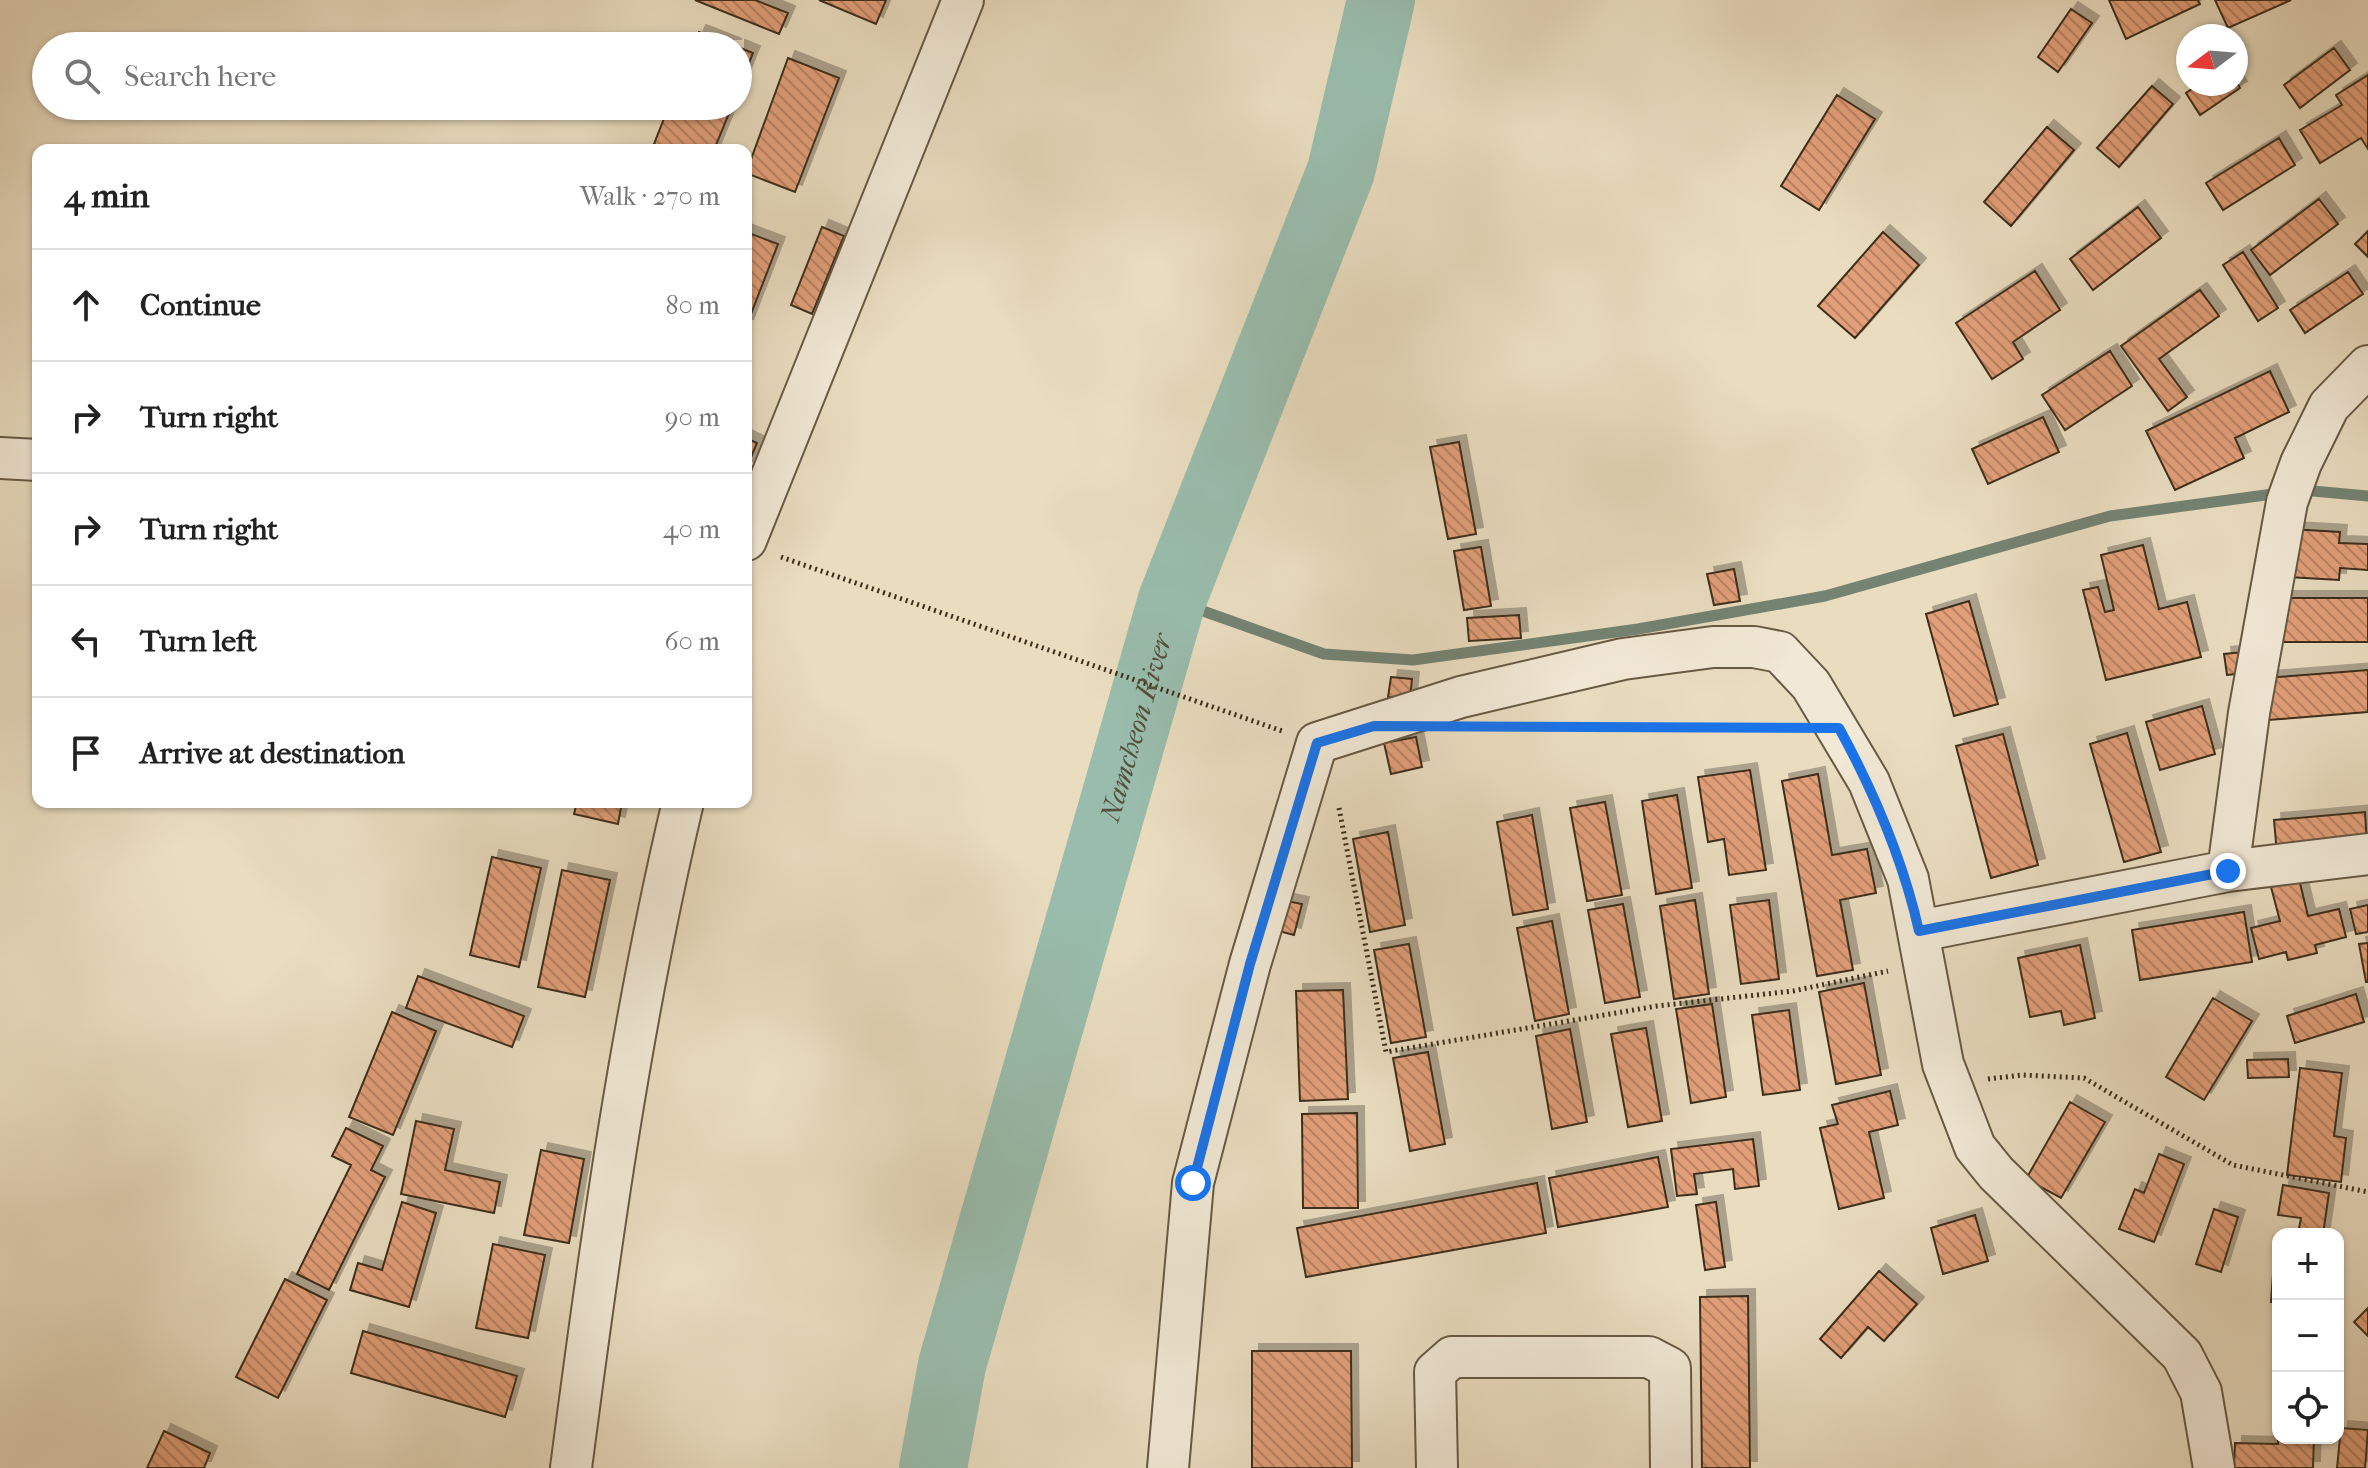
<!DOCTYPE html>
<html lang="en">
<head>
<meta charset="utf-8">
<style>
	body { margin:0; font-family:"IM FELL French Canon",serif; background:#f2f2f2; color:#222 }
	.controls { position:absolute; right:24px; bottom:24px; display:grid; overflow:hidden; border-radius:16px; box-shadow:0 2px 6px #0004 }
	.controls button { width:72px; height:72px; display:grid; place-items:center; padding:0; border:0; border-bottom:2px solid #e0e0e0; background:#fff; color:#222; font:40px sans-serif }
	.compass { position:absolute; left:2176px; top:24px; width:72px; height:72px; border-radius:50%; background:#fff; box-shadow:0 2px 6px #0004; rotate:254deg }
	.stop { position:absolute; width:24px; height:24px; margin:-18px; border:6px solid #1a73e8; border-radius:50%; background:#fff }
	.stop.end { background:#1a73e8; border-color:#fff; box-shadow:0 2px 8px #0008 }
	.list { margin:0; padding:0; list-style:none }
	h2 { display:flex; justify-content:space-between; align-items:center; height:104px; margin:0; padding:0 32px; font-size:34px }
	h2 small { font-size:26px; font-weight:400; color:#767676 }
	.list li { display:grid; grid-template-columns:52px 1fr auto; gap:24px; align-items:center; box-sizing:border-box; height:112px; padding:0 32px; border-top:2px solid #e0e0e0 }
	.list b { display:block; font-size:30px; white-space:nowrap }
	.list em { font-size:26px; font-style:normal; color:#767676 }
	.icon { flex:none; width:44px; height:44px; fill:none; stroke:currentColor; stroke-width:2; stroke-linecap:round; stroke-linejoin:round }
	.map { position:relative; flex:none; width:2368px; height:1468px; overflow:hidden }
	.search { position:absolute; background:#fff; box-shadow:0 2px 6px #0004; left:32px; top:32px; width:720px; height:88px; display:flex; align-items:center; gap:20px; box-sizing:border-box; padding:0 28px; border-radius:44px; color:#767676; font-size:30px }
	.panel { position:absolute; background:#fff; box-shadow:0 2px 6px #0004; left:32px; top:144px; width:720px; height:664px; border-radius:16px }
	.map>svg:first-child { display:block }
</style>
</head>
<body>
<div class="map">
<svg width="2368" height="1468" viewBox="0 0 2368 1468">
	<defs>
		<pattern id="building-back-hatch" width="6" height="6" patternUnits="userSpaceOnUse" patternTransform="scale(2)"><rect width="6" height="6" fill="#e29f79"/><path d="M-1 5l2 2M0 0l6 6M5-1l2 2" fill="none" stroke="#b88262"/></pattern>
		<filter id="shadow"><feDropShadow dx="7" dy="-7" stdDeviation="0" flood-color="#0004"/></filter>
	</defs>
	<rect width="100%" height="100%" fill="#e9dcbf"/>
	<filter id="stains"><feTurbulence type="fractalNoise" baseFrequency=".0025" numOctaves="4"/><feColorMatrix values="0 0 0 0 .2 0 0 0 0 .09 0 0 0 0 .02 0 0 0 .5 -.17"/></filter>
	<radialGradient id="worn" r=".72"><stop offset=".6" stop-color="#630" stop-opacity="0"/><stop offset="1" stop-color="#630" stop-opacity=".3"/></radialGradient>
	<g fill="none" stroke-linecap="round" stroke-linejoin="round">
		<path stroke="#748372" stroke-width="11" d="M2313,491l55,5
			M1172,600l152,54 89,6 225,-31 187,-33 285,-80 163,-22"/>
		<path stroke="#99bcac" stroke-width="68" id="s1" d="M933,1468l19,-103 220,-765 169,-429 40,-171"/>
	</g>
	<path fill="url(#building-back-hatch)" stroke="#3d2d1a" stroke-width="2" filter="url(#shadow)" d="M695,0h60l33,13 -9,21z
		M819,0h67l-10,24z
		M2109,0h89l2,4 -74,35z
		M2215,0h76l-63,28z
		M2071,9l21,14 -34,49 -20,-15z
		M699,32l36,14h-42z
		M738,47l15,6 -15,37z
		M2334,48l16,22 -50,38 -16,-23z
		M788,58l51,20 -44,114 -49,-19z
		M2368,75v74l-7,-11 -41,25 -20,-33 42,-25 -6,-10z
		M2236,81l4,7 -40,27 -14,-22 13,-9z
		M2152,86l21,18 -54,63 -22,-19z
		M1837,95l38,24 -56,91 -38,-24z
		M669,106h63l-18,44h-46l-14,-6z
		M2047,127l27,23 -63,76 -27,-24z
		M2279,138l16,27 -72,45 -17,-27z
		M2319,199l19,25 -68,51 -19,-25z
		M2138,207l23,31 -68,52 -23,-31z
		M822,227l22,9 -32,78 -21,-9z
		M2368,231v26l-13,-13z
		M746,232l32,12 -32,83z
		M1883,232l36,33 -64,73 -37,-32z
		M2243,252l35,56 -20,13 -35,-56z
		M2035,271l25,39 -47,32 10,17 -31,20 -36,-56z
		M2348,272l15,22 -58,39 -15,-23z
		M2200,290l19,26 -60,43 28,38 -19,14 -47,-65z
		M2110,351l22,35 -67,44 -23,-35z
		M2270,371l19,41 -54,26 9,20 -69,32 -29,-59z
		M2043,417l16,35 -71,32 -16,-35z
		M746,438l11,5 -11,26z
		M1459,442l17,92 -28,5 -18,-92z
		M2290,529l50,3 -1,11 29,1v26l-28,-2 -1,12 -51,-3z
		M2143,545l16,64 28,-7 14,55 -95,23 -23,-90 15,-3 7,25 9,-2 -13,-55z
		M1481,547l10,59 -27,4 -10,-59z
		M1734,569l6,32 -26,4 -7,-31z
		M2282,598h86v44h-86z
		M1969,601l29,103 -44,12 -28,-102z
		M1519,615l2,23 -52,3 -2,-23z
		M2243,652l3,21 -19,2 -3,-21z
		M2368,670v42l-100,8 -4,-42z
		M1391,677l21,2 -2,20 -22,-2z
		M2202,706l13,48 -55,16 -14,-48z
		M2127,733l34,119 -37,10 -34,-118z
		M2003,734l35,131 -47,13 -35,-132z
		M1416,737l6,30 -31,7 -7,-31z
		M1750,770l16,100 -37,5 -5,-36 -16,3 -10,-65z
		M1818,774l14,81 35,-6 9,44 -36,7 13,70 -36,6 -35,-195z
		M1677,795l15,93 -36,6 -14,-93z
		M577,802h45l-4,22 -44,-10z
		M1605,802l17,93 -35,6 -17,-93z
		M2365,812l2,32 -90,9 -3,-33z
		M1532,815l16,94 -35,6 -16,-93z
		M1388,832l17,93 -35,7 -17,-93z
		M492,857l49,11 -22,99 -49,-12z
		M562,870l48,10 -25,117 -47,-10z
		M2299,879l9,37 31,-7 7,28 -31,8 2,8 -29,7 -2,-8 -27,7 -8,-31 29,-7 -9,-34z
		M1282,900l20,4 -8,31 -19,-5z
		M1695,900l14,94 -35,5 -14,-93z
		M1769,900l10,79 -38,5 -11,-79z
		M1623,904l17,93 -35,6 -17,-93z
		M2368,905v27l-12,2 -6,-25z
		M2244,912l8,50 -112,18 -8,-50z
		M1552,921l17,93 -34,7 -18,-93z
		M2368,943v39h-2l-7,-38z
		M1409,944l17,93 -35,6 -17,-93z
		M2080,945l15,73 -31,7 -3,-14 -31,6 -12,-59z
		M418,976l106,40 -12,31 -106,-39z
		M1864,983l17,92 -45,9 -17,-92z
		M1343,990l5,109 -48,2 -4,-110z
		M2356,994l8,28 -69,21 -8,-27z
		M2213,998l39,23 -48,79 -38,-23z
		M1712,1004l14,93 -35,6 -15,-94z
		M1789,1010l11,80 -37,5 -11,-80z
		M392,1012l44,19 -43,104 -44,-18z
		M1646,1028l16,93 -34,6 -17,-93z
		M1570,1029l17,93 -35,7 -16,-93z
		M1428,1052l17,92 -35,7 -17,-93z
		M2288,1059l1,18 -41,1 -1,-18z
		M2300,1068l42,5 -8,63 12,2 -5,44 -54,-7z
		M1890,1091l8,34 -29,7 15,66 -45,11 -19,-81 18,-4 -6,-19z
		M2070,1102l35,20 -44,76 -35,-19z
		M1357,1113l1,95h-55l-1,-94z
		M416,1121l38,8 -9,41 55,12 -6,31 -93,-19z
		M346,1128l37,18 -12,24 14,7 -56,113 -32,-16 54,-109 -19,-9z
		M1753,1139l6,47 -24,3 -2,-20 -39,5 3,20 -20,2 -6,-47z
		M541,1150l43,9 -15,84 -45,-8z
		M2159,1154l25,10 -30,78 -35,-13 16,-40 9,4z
		M1658,1157l10,50 -110,20 -9,-49z
		M1537,1183l9,50 -240,44 -9,-49z
		M2283,1185l46,8 -6,41h-25l3,-16 -23,-3z
		M402,1202l34,11 -27,94 -59,-17 8,-27 24,7z
		M1716,1202l9,65 -20,3 -9,-65z
		M2214,1209l24,8 -17,55 -25,-8z
		M1975,1215l13,46 -45,13 -12,-46z
		M493,1244l52,11 -17,83 -52,-10z
		M1879,1271l38,33 -33,37 -16,-14 -27,31 -21,-19z
		M2273,1274l5,1v27h-7z
		M285,1279l42,21 -49,98 -42,-21z
		M1748,1296l2,172h-48l-2,-171z
		M2368,1308v28l-14,-14z
		M363,1331l154,45 -12,41 -154,-44z
		M1252,1351h99l1,117h-100z
		M2341,1428l27,2 -3,38h-28z
		M164,1431l46,22 -6,15h-57z
		M2278,1435l36,3 -1,30h-79l1,-25 43,1z"/>
	<g fill="none" stroke-linecap="round" stroke-linejoin="round">
		<g stroke="#685943" stroke-width="44">
			<path id="minor" d="M0,458l38,2
				M746,540l217,-540
				M2228,871l21,-158 38,-211 14,-39 28,-57 39,-40
				M1919,931l309,-60 140,-17
				M571,1468c29,-223 60,-447 112,-666
				M1168,1468l25,-285 57,-219 67,-221 144,-46 162,-38 90,-12h41l26,5 31,33 58,97 39,97 35,185 32,83 21,26 186,182 19,37 13,76
				M1437,1468l-2,-96 17,-15h197l21,11 1,100"/>
		</g>
		<path stroke="#3d2d1a" stroke-width="5" stroke-dasharray="2 4" stroke-linecap="butt" d="M781,557l501,174
			M1519,727l274,1
			M1339,808l47,244 271,-46 136,-15 95,-20
			M1988,1079l34,-4 62,3 149,87 135,27"/>
		<use href="#minor" stroke="#f1e8d5" stroke-width="40"/>
	</g>
	<g fill="none" stroke-linecap="round" stroke-linejoin="round">
		<path stroke="#1a73e8" stroke-width="10" d="M1193,1183l57,-219 67,-221 57,-17 465,2c35,64 64,132 80,203l309,-60"/>
	</g>
	<g text-anchor="middle" stroke-width="6" stroke-linejoin="round" paint-order="stroke">
		<g font-size="28" font-style="italic" fill="#54513e" stroke="#f1e8d5">
			<text dy="10" stroke="none"><textPath href="#s1" startOffset="768">Namcheon River</textPath></text>
		</g>
	</g>
	<rect width="100%" height="100%" filter="url(#stains)"/>
	<rect width="100%" height="100%" fill="url(#worn)"/>
</svg>
<div class="controls">
<button>+</button>
<button>−</button>
<button><svg class="icon" aria-label="locate" viewBox="0 0 24 24"><circle cx="12" cy="12" r="6"/><path d="M12 2v4M12 18v4M2 12h4M18 12h4"/></svg></button>
</div>
<svg class="compass" viewBox="-18 -18 36 36"><path d="M0-13l5 13h-10z" fill="#e53935"/><path d="M0 13l5-13h-10z" fill="#767676"/></svg>
<div class="stop" style="left:1193px;top:1183px"></div>
<div class="stop end" style="left:2228px;top:871px"></div>
<div class="search"><svg class="icon" aria-label="search" viewBox="0 0 24 24"><circle cx="10" cy="10" r="6"/><path d="M15 15l6 6"/></svg>Search here</div>
<section class="panel">
<h2>4 min<small>Walk · 270 m</small></h2>
<ul class="list">
<li><svg class="icon" aria-label="ahead" viewBox="0 0 24 24"><path d="M12 20V5M6 11l6-6 6 6"/></svg><div><b>Continue</b></div><em>80 m</em></li>
<li><svg class="icon" aria-label="right" viewBox="0 0 24 24"><path d="M7 20v-9h11M14 6l5 5-5 5"/></svg><div><b>Turn right</b></div><em>90 m</em></li>
<li><svg class="icon" aria-label="right" viewBox="0 0 24 24"><path d="M7 20v-9h11M14 6l5 5-5 5"/></svg><div><b>Turn right</b></div><em>40 m</em></li>
<li><svg class="icon" aria-label="left" viewBox="0 0 24 24"><path d="M17 20v-9H6M10 6l-5 5 5 5"/></svg><div><b>Turn left</b></div><em>60 m</em></li>
<li><svg class="icon" aria-label="arrive" viewBox="0 0 24 24"><path d="M6 21V4h12l-3 4 3 4H6"/></svg><div><b>Arrive at destination</b></div></li>
</ul>
</section>
</div>
</body>
</html>
